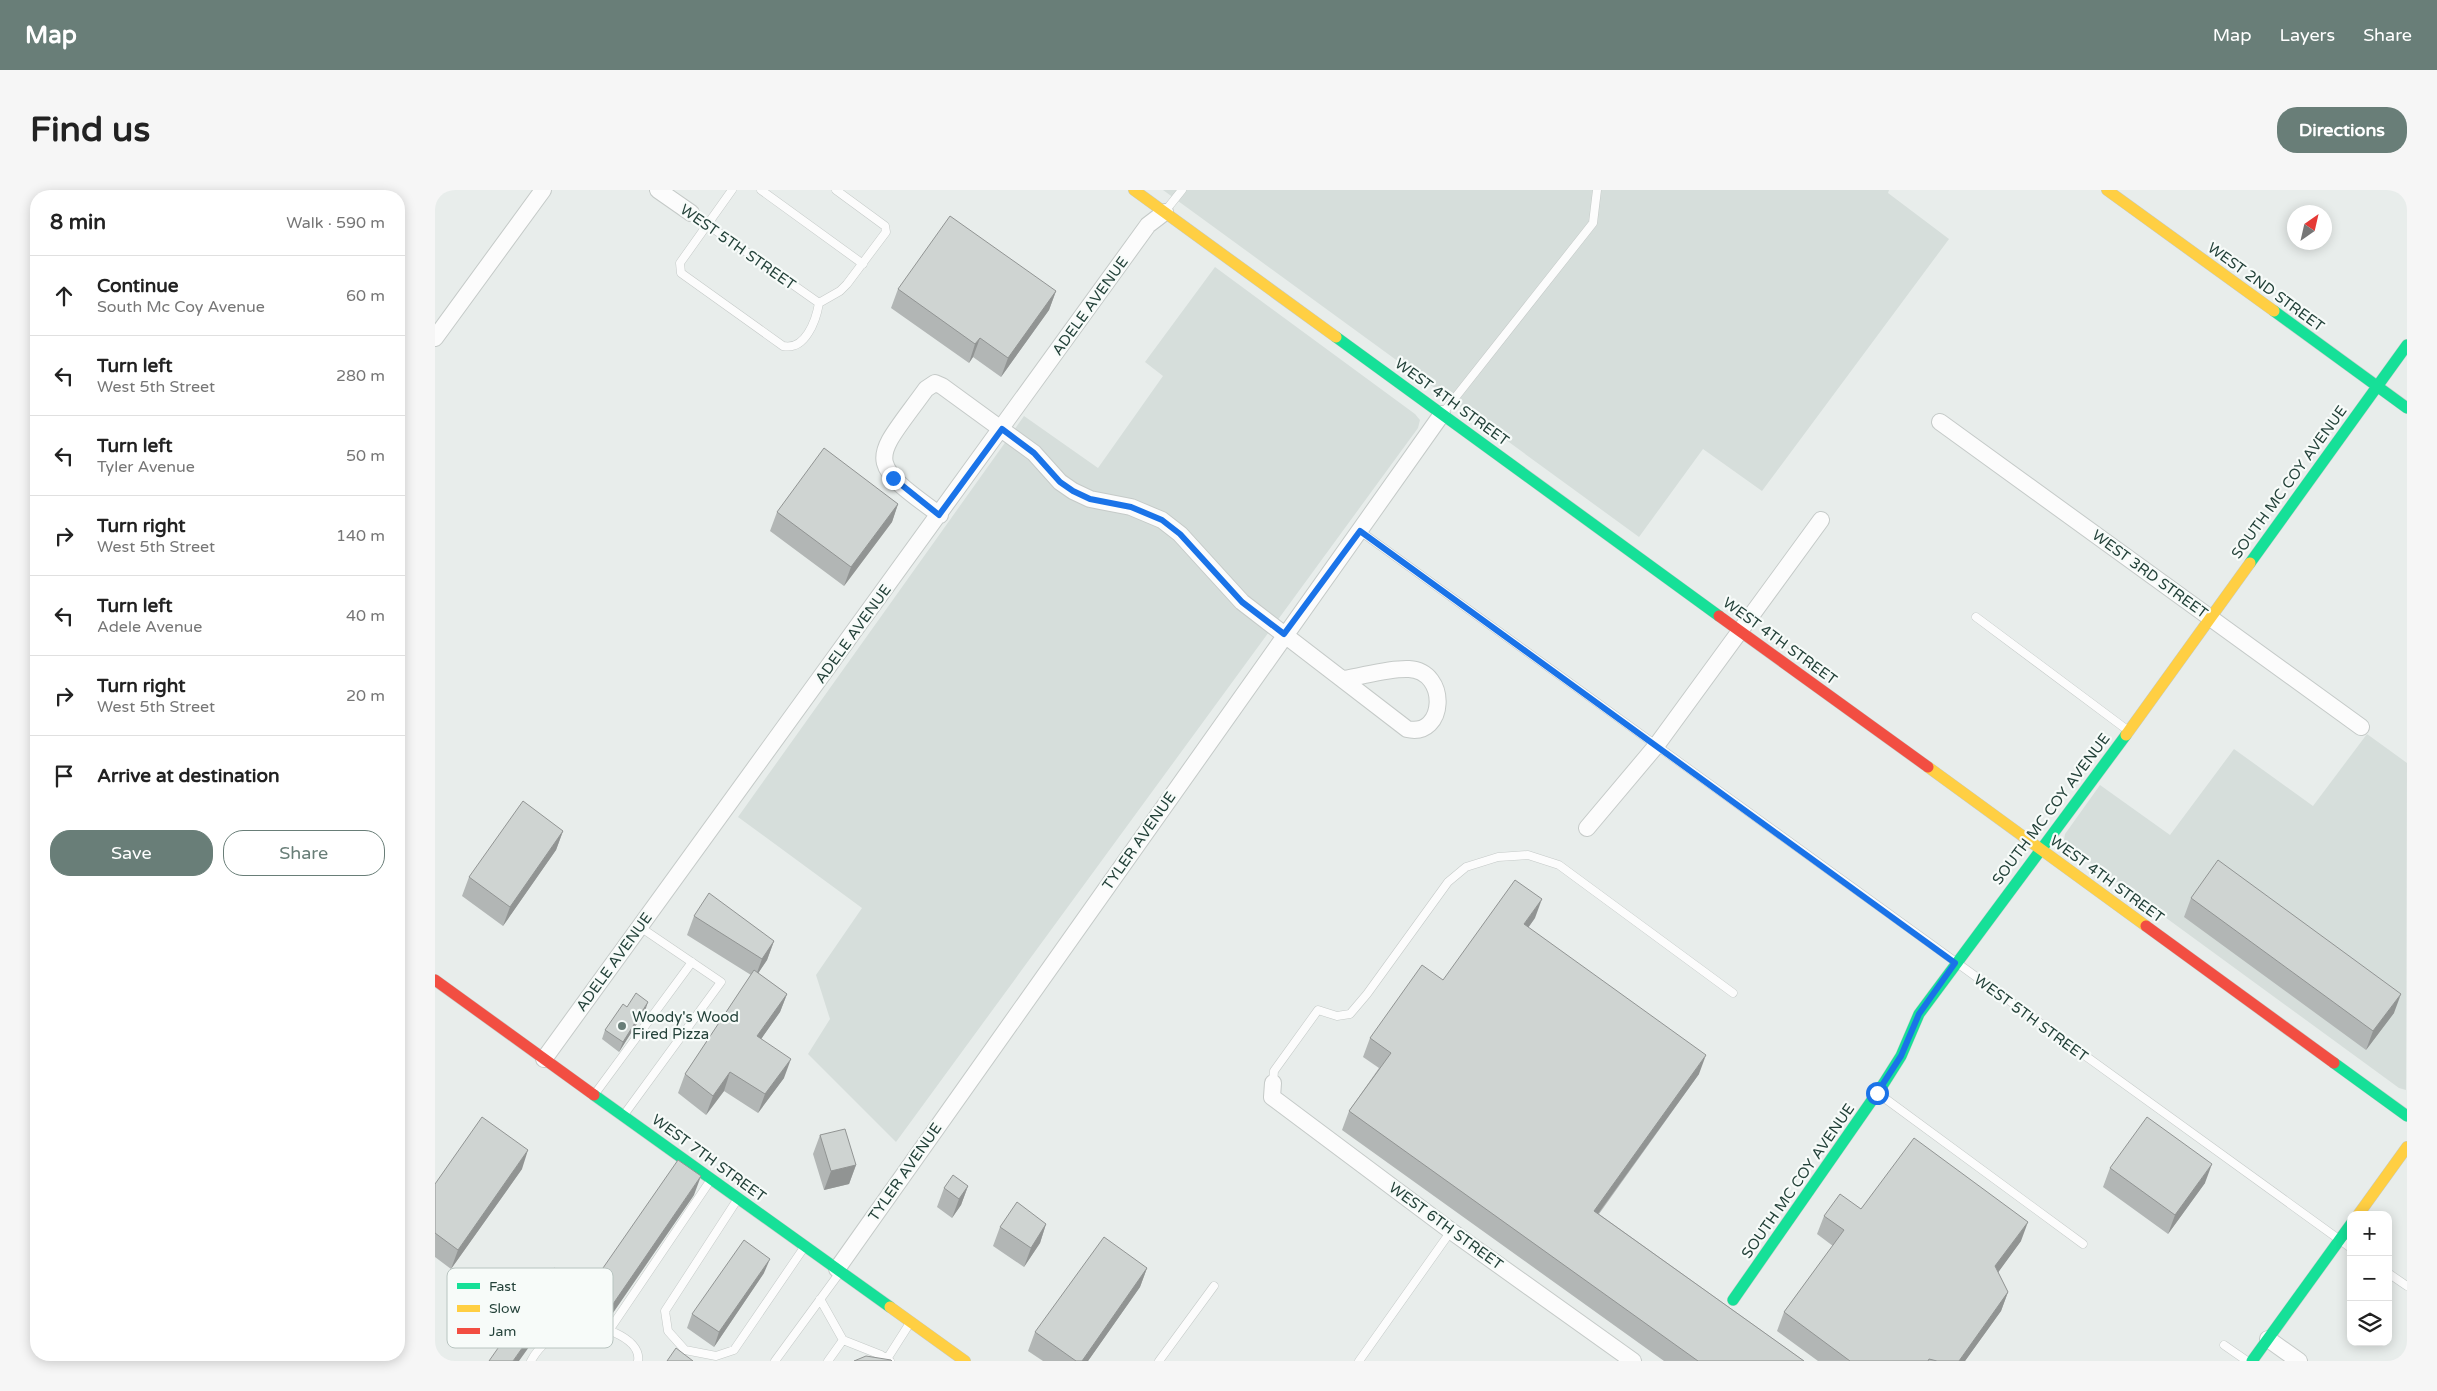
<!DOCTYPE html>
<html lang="en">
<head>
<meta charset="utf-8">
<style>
	body { margin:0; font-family:"Varela Round",sans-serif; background:#f6f6f6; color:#222 }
	.controls { position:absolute; right:15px; bottom:15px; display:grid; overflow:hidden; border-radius:10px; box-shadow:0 2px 12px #0003 }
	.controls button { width:45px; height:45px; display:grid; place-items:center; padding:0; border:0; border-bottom:1px solid #e0e0e0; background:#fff; color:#222; font:25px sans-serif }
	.compass { position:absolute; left:1852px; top:15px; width:45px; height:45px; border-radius:50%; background:#fff; box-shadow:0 2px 12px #0003; rotate:34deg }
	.stop { position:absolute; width:15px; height:15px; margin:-11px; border:4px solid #1a73e8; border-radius:50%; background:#fff }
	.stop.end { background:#1a73e8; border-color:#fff; box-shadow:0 1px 5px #0008 }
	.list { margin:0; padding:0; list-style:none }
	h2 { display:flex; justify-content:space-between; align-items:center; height:65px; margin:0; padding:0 20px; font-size:21px }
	h2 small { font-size:16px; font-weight:400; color:#767676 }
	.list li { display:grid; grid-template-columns:32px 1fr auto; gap:15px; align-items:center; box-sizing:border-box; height:80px; padding:0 20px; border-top:1px solid #e0e0e0 }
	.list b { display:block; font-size:19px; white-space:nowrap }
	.list p { margin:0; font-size:16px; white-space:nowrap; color:#767676 }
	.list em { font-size:16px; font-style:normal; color:#767676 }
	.actions { display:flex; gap:10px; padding:15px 20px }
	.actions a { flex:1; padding:11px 0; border:1px solid #697e78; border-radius:20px; text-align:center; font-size:18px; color:#697e78 }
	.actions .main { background:#697e78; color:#fff }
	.icon { flex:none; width:28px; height:28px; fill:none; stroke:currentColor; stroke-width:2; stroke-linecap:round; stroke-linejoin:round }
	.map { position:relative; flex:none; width:1972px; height:1171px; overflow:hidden; border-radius:20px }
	header { display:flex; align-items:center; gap:30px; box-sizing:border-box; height:70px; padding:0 25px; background:#697e78; color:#fff }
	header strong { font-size:24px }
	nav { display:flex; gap:28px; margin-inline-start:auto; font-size:18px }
	.intro { display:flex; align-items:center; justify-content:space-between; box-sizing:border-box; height:120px; padding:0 30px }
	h1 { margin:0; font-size:35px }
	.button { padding:12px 22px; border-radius:20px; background:#697e78; color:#fff; font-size:18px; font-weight:700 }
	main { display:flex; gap:30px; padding:0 30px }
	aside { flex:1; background:#fff; border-radius:20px; box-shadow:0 2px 12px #0003 }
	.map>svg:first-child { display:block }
</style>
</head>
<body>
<header>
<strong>Map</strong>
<nav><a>Map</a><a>Layers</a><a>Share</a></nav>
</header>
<div class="intro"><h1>Find us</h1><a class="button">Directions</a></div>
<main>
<aside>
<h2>8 min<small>Walk · 590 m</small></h2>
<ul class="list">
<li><svg class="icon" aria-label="ahead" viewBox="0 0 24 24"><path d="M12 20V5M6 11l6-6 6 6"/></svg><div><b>Continue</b><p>South Mc Coy Avenue</p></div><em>60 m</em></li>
<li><svg class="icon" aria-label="left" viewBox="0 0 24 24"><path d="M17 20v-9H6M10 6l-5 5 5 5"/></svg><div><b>Turn left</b><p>West 5th Street</p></div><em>280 m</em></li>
<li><svg class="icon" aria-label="left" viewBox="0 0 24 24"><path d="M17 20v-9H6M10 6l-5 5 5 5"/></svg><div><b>Turn left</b><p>Tyler Avenue</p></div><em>50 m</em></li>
<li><svg class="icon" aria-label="right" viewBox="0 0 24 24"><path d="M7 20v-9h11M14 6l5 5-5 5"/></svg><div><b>Turn right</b><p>West 5th Street</p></div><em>140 m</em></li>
<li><svg class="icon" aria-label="left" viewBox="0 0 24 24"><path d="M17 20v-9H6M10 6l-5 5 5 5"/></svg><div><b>Turn left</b><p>Adele Avenue</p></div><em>40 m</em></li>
<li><svg class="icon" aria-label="right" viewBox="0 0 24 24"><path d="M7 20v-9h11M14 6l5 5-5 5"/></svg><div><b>Turn right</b><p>West 5th Street</p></div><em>20 m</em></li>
<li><svg class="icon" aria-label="arrive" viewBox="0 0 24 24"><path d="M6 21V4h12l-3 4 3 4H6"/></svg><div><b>Arrive at destination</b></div></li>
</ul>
<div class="actions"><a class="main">Save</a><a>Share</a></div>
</aside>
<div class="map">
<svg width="1972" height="1171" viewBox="0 0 1972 1171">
	<rect width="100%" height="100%" fill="#e8edeb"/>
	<path fill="#d6dedb" d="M728,0h726l-1,3 61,46 -187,252 -59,-42 -64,88z
		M780,77l200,147 5,6 -2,8 -522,714 -88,-88 22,-35 -14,-44 46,-67 -124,-91 286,-401 74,52 65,-92 -18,-14z
		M1932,544l40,29 -1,327 -7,-2 -334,-244 -1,-4 1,-6 35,-49 70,50 64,-86 79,57z"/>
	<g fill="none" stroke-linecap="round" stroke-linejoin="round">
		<g stroke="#c5cac8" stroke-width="9">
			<path id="lane" d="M297,0l-52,73 1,10 102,73c22,5 33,-25 36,-43
				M326,0l102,74
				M731,20l16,-20
				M256,23l128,90
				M384,113l21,-12 7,-7 39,-52 -1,-6 -49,-36
				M1008,223l150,-190 4,-33
				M925,341l991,717
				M1541,427l150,112
				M838,893l1,-12 44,-61 19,6 13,-2 17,-20 81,-112 18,-15 32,-10 30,-2 31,10 174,128
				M162,901l95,-129
				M1444,904l204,150
				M191,922l95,-130 -81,-55
				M302,1010l-72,111 3,20 17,19 31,6 18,-6 69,-101
				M1953,1083l19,13
				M385,1109l23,41 -15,21
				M175,1139l100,-148
				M408,1150l38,15 9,6
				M1789,1155l23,16
				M452,1169l21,-33
				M96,1171c7,-14 28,-33 44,-36 19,-3 67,12 63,36
				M340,1171l63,-86
				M724,1171l55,-75
				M924,1171l92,-130"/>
		</g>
		<g stroke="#c5cac8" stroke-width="18">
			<path id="street" d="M223,0l33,23
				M0,148l108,-148
				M1505,232l421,305
				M505,325c-78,-56 -66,-54 -14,-126l9,-6 7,3 92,67 26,29 13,9 17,8 41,8 31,13 18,14 62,68 165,127c39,9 42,-58 2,-60 -21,-1 -45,7 -65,10
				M1152,638l69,-82 165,-226
				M109,869l604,-834 17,-13
				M838,893l-1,14 179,134 182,130
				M402,1079l605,-855
				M1833,1149l31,22"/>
		</g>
		<g stroke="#c3cbc8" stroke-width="12">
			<path id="fast" d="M1839,121l133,97
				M901,147l383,279
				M1815,373l157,-218
				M1899,873l73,53
				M159,905l296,212
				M1298,1110l151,-217 17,-27 18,-42 207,-279
				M1817,1171l99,-137"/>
		</g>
		<g stroke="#c3cbc8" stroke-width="12">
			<path id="slow" d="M699,0l202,147
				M1672,0l167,121
				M1691,545l124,-172
				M1493,577l218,159
				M1923,1025l49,-68
				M455,1117l75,54"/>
		</g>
		<g stroke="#c3cbc8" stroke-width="12">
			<path id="jam" d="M1284,426l209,151
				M1711,736l188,137
				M0,790l159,115"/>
		</g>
		<use href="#lane" stroke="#fcfcfc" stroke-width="8"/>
		<use href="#street" stroke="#fcfcfc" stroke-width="16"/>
		<use href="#fast" stroke="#16e098" stroke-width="11"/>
		<use href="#slow" stroke="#ffcf43" stroke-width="11"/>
		<use href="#jam" stroke="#f24e42" stroke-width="11"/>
	</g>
	<path fill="#b2b6b5" d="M463,99l158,2 -7,19 -48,67 -28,-20 -4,6 -78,-55z
		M463,314l-6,18 -48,64 -74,-55 7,-19z
		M128,641l-7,19 -53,76 -41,-30 7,-19z
		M1756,708l203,115 -28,37 -182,-133z
		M259,726l80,25 -7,19 -9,13 29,21 -7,18 -19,27 23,39 -26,35 -34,-22 -18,24 -28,-22 7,-19 66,-99 -64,-40z
		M1100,728l-7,10 171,146 -100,140 205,147h-140l-322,-231 7,-19 30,-43 -16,-11 7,-19z
		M192,817l18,4 -26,41 -17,-13 3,-9z
		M385,945l36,30 -7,19 -25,6 -11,-36z
		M1675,978l95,15 -37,51 -65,-47z
		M87,979l-71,100 -16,-12v-73z
		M533,996l-7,19 -9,13 -15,-11 7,-19z
		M259,1005l-88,128 -12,-3 -14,-10 7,-19z
		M1426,1019l160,32 -23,31 10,20 -7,19 -36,50h-147l-41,-30 7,-19 49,-66 -16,-12 7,-18z
		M611,1034l-6,19 -16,24 -31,-21 7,-19z
		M712,1078l-7,19 -52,74h-45l-15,-10 7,-19z
		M329,1083l-50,74 -27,-19 5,-14z"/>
	<path fill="#919493" d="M621,101l-7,19 -48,67 7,-19z
		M545,148l-7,19 -4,6 6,-19z
		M463,314l-6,18 -48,64 7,-19z
		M128,641l-7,19 -53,76 7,-19z
		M1107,709l-7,19 -18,25 7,-19z
		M339,751l-7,19 -12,18 7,-19z
		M352,804l-7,18 -30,43 7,-19z
		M1966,804l-7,19 -28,37 7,-19z
		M213,812l-3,9 -26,41 4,-10z
		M1271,865l-7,19 -112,155 7,-18z
		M356,869l-7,19 -26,35 7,-19z
		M295,882l-6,19 -18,24 7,-19z
		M93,960l-6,19 -71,100 7,-19z
		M1777,974l-7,19 -37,51 7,-19z
		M421,975l-7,19 -25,6 7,-19z
		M266,986l-7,19 -88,128 7,-19z
		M533,996l-7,19 -9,13 7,-19z
		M1593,1032l-7,19 -32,44 6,-19z
		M611,1034l-6,19 -16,24 7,-19z
		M335,1069l-6,14 -50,74 5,-15z
		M712,1078l-7,19 -52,74h-6z
		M136,1089l-7,19 -45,63h-6z
		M1573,1102l-7,19 -36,50h-6z"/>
	<path fill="#cfd4d2" stroke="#919493" d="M515,26l106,75 -48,67 -28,-20 -5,6 -77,-55z
		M389,258l74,56 -47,63 -74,-55z
		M88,611l40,30 -53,76 -41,-30z
		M1783,670l183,134 -28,37 -182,-133z
		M1080,690l27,19 -18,25 182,131 -112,156 210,150h-106l-349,-250 42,-58 -21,-15 52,-73 21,15z
		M274,703l65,48 -12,18 -68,-43z
		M319,780l33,24 -30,42 34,23 -26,35 -35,-22 -17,24 -28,-22z
		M201,803l12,9 -25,40 -18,-12 18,-26 4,3z
		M47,927l46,33 -70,100 -23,-17v-49z
		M1712,927l65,47 -37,51 -65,-47z
		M410,939l11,36 -25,6 -11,-36z
		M1479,948l114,84 -33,44 13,26 -49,69h-22l-8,-2 -1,2h-78l-66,-49 60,-82 -20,-14 16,-22 21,15z
		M243,970l23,16 -88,128 -12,-2 -14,-11z
		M518,985l15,11 -9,13 -15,-11z
		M582,1012l29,22 -15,24 -31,-21z
		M669,1047l43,31 -65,93h-6l-41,-29z
		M309,1050l26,19 -51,73 -27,-18z
		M119,1078l17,11 -58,82h-24z
		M241,1158l17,13h-26z
		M431,1166l25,4 1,1h-38z"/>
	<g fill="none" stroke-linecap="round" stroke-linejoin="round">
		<path stroke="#1a73e8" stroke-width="6" d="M458,288l46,37 63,-86 32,24 26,29 13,9 17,8 41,8 31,13 18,14 62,68 42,32 76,-103 595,432 -36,51 -18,42 -24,37"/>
	</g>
	<circle fill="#697e78" stroke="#f7fbf9" stroke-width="2" cx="187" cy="836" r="5"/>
	<g text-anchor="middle" stroke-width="4.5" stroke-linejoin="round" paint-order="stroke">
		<g font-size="15" fill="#24423a" stroke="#f7fbf9">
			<text transform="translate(303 57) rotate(35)" y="5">WEST 5TH STREET</text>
			<text transform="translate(1831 97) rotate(36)" y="5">WEST 2ND STREET</text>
			<text transform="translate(655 116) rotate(-54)" y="5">ADELE AVENUE</text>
			<text transform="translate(1017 212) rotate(36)" y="5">WEST 4TH STREET</text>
			<text transform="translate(1854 292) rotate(-54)" y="5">SOUTH MC COY AVENUE</text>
			<text transform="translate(1715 384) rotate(36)" y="5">WEST 3RD STREET</text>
			<text transform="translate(418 444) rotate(-54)" y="5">ADELE AVENUE</text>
			<text transform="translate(1345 451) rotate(36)" y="5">WEST 4TH STREET</text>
			<text transform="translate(1616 619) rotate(-53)" y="5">SOUTH MC COY AVENUE</text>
			<text transform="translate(704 651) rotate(-55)" y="5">TYLER AVENUE</text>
			<text transform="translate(1672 689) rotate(36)" y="5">WEST 4TH STREET</text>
			<text transform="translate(179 772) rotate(-54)" y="5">ADELE AVENUE</text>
			<text transform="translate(1596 828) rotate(36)" y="5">WEST 5TH STREET</text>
			<text transform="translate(274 968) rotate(36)" y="5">WEST 7TH STREET</text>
			<text transform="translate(470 982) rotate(-55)" y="5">TYLER AVENUE</text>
			<text transform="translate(1363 991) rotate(-55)" y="5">SOUTH MC COY AVENUE</text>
			<text transform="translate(1011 1036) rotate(36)" y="5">WEST 6TH STREET</text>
		</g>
		<g font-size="15" fill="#24423a" stroke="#f7fbf9" text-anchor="start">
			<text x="197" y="832">Woody's Wood<tspan x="197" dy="17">Fired Pizza</tspan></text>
		</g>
	</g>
	<rect x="12" y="1078" width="166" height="80" rx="8" fill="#f7fbf9" stroke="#b8c4c0" stroke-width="1"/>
	<rect x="22" y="1093" width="23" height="6" fill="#16e098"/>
	<rect x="22" y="1115" width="23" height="7" fill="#ffcf43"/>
	<rect x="22" y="1138" width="23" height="6" fill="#f24e42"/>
	<g font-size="14" fill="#24423a">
		<text x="54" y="1101">Fast</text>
		<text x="54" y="1123">Slow</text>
		<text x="54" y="1146">Jam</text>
	</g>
</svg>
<div class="controls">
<button>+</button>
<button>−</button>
<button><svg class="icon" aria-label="layers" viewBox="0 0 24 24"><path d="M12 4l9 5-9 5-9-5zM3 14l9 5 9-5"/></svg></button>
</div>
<svg class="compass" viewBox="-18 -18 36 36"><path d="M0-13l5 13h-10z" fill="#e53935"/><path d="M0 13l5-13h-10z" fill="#767676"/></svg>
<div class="stop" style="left:1442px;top:903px"></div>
<div class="stop end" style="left:458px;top:288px"></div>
</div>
</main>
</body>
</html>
